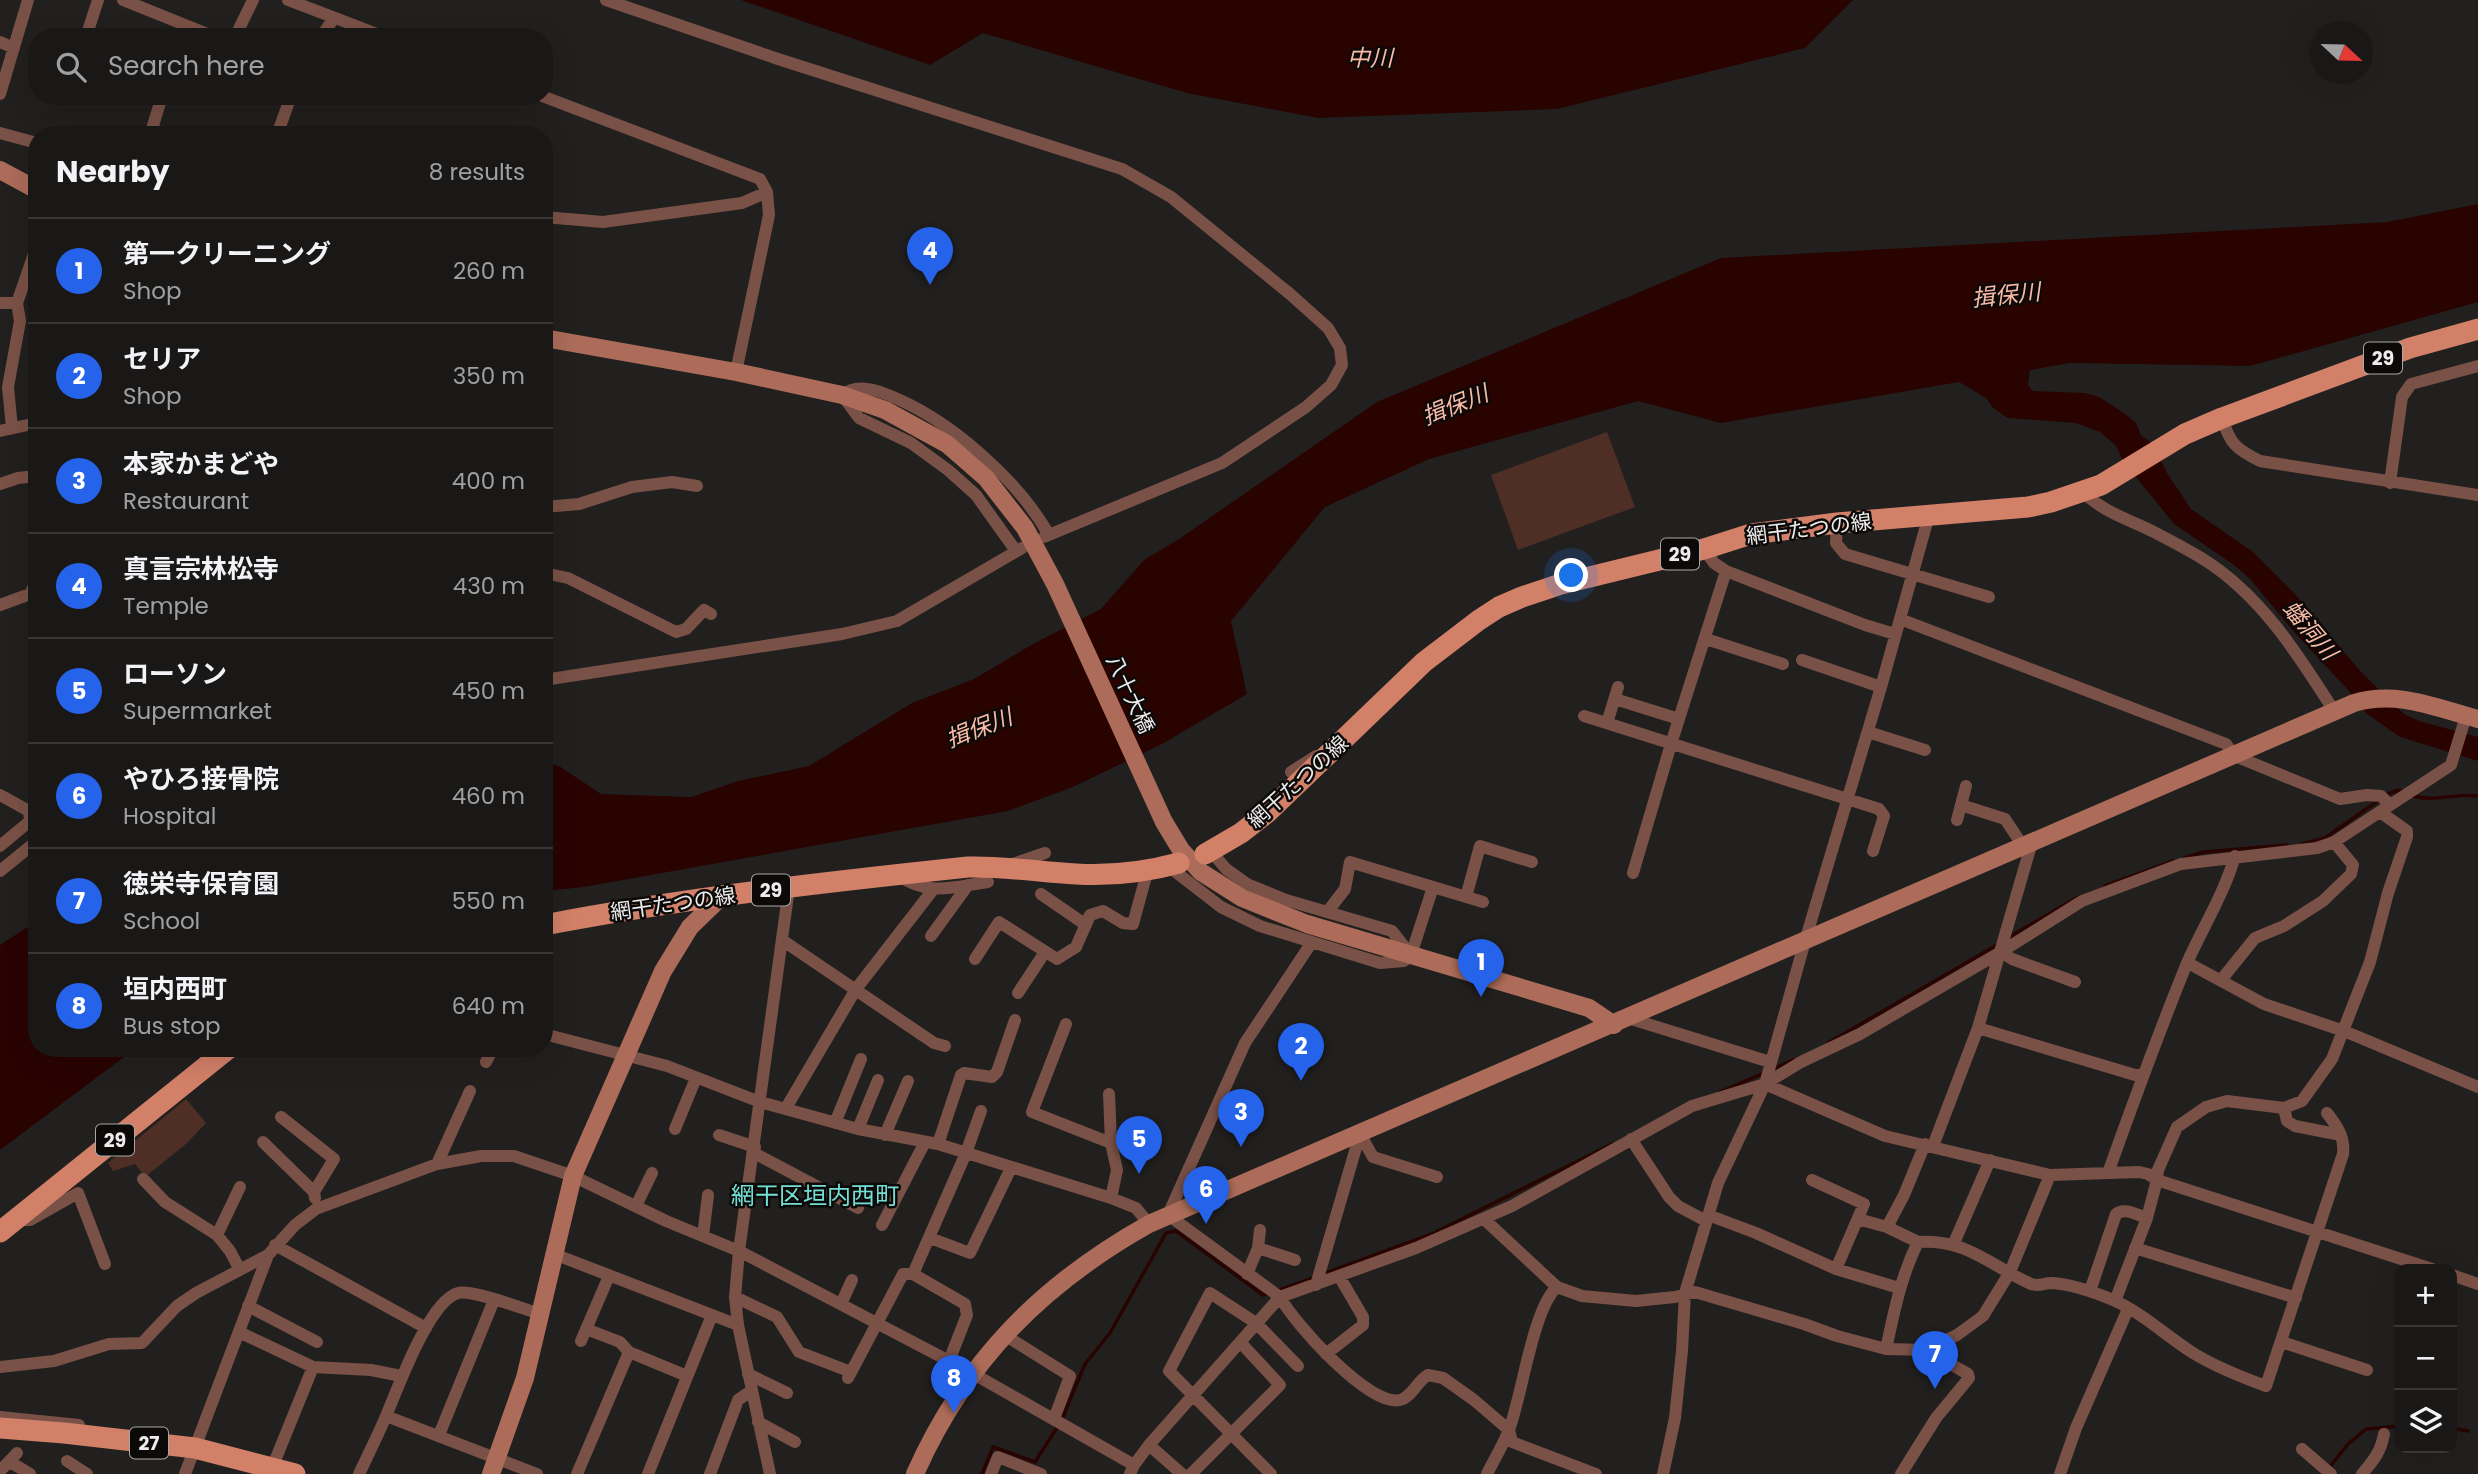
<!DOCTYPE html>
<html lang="en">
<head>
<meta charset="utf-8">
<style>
	body { margin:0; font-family:Poppins,"Noto Sans JP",sans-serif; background:#232120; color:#f1f3f6 }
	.controls { position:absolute; right:21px; bottom:21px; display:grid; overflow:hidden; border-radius:14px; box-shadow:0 7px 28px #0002 }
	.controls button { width:63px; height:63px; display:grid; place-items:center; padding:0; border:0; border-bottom:2px solid #383736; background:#1a1817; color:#f1f3f6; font:35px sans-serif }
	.compass { position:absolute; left:2310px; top:21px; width:63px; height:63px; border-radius:50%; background:#1a1817; box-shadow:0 7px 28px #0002; rotate:112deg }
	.you { position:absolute; left:1572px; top:576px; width:24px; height:24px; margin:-18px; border:5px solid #fff; border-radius:50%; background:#1a73e8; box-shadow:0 0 0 10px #1a73e833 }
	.badge { display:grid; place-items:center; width:46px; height:46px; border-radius:50%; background:#2563eb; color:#fff; font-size:23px; font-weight:700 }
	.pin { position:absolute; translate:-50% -58px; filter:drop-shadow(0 2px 4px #0008) }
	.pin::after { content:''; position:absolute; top:37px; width:24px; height:21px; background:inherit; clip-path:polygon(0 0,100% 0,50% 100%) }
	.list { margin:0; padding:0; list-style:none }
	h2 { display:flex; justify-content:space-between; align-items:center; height:91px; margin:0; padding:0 28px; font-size:30px }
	h2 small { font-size:23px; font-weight:400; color:#9fa0a1 }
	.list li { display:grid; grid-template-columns:46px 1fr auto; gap:21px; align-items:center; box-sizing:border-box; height:105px; padding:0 28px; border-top:2px solid #383736 }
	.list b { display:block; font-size:26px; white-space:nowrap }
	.list p { margin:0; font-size:23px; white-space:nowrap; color:#9fa0a1 }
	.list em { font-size:23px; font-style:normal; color:#9fa0a1 }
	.icon { flex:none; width:38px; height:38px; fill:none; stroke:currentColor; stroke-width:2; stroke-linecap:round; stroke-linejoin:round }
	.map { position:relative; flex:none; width:2478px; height:1474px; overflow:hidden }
	.search { position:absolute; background:#1a1817; box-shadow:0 7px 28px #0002; left:28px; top:28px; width:525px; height:77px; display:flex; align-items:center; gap:18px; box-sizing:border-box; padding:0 24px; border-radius:28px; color:#9fa0a1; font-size:26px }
	.panel { position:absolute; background:#1a1817; box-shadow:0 7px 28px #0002; left:28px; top:126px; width:525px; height:931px; border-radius:28px }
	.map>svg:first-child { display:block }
</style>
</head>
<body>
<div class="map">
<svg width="2478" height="1474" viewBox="0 0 2478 1474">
	<rect width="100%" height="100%" fill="#22201f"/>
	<path fill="#4f2e25" d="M1607,432l28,75 -117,43 -27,-75z
		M186,1099l20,24 -20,21 -41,33 -10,-13 -22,7 -5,-8z"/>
	<path fill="#290300" d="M741,0h1112l-48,48 -248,61 -239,9 -131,-25 -204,-60 -53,32z
		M2478,204v98l-228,64 -180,-3 -40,7 -2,15 5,6 52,2 14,4 25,16 12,10 5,12 12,9 14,29 24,36 62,43 42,42 67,79 42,41 15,7 59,16v24l-78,-24 -33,-23 -18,-23 -55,-59 -44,-53 -16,-14 -60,-41 -51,-63 -7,-15 -16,-14 -24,-9 -68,-5 -15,-10 -7,-10 -27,-16 -238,41 -83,-22 -209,58 -104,48 -94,114 16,73 -85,50 -89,43 -65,24 -424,76 -40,4v-130l15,5 42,28 90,3 47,-16 71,-15 103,-63 62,-24 59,-35 68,-35 43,-49 35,-21 198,-137 344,-144 666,-36z
		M37,921v127h99l-136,102v-205z"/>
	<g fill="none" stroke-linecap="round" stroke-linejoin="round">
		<path stroke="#290300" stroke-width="3.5" d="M2385,795l14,-5 5,2
			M2411,795c22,8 44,-2 67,1
			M2302,844l23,-6 54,-38
			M2184,858l20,-6 83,-7
			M2105,886l68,-25
			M2009,937l69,-40
			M1828,1043l169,-98
			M1771,1070l22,-10
			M1720,1092l44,-19
			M1323,1274l109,-40 180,-90
			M1277,1291l39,-14
			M1062,1419l23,-55 25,-31 56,-100 10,-2 87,64 6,-2
			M2452,1428l16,3
			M2328,1469l20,-25 18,-15 33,-3
			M982,1474l11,-27 42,15 23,-36"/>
		<path stroke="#7a5146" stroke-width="12" d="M123,0l92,37
			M288,0l97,37
			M606,0l172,59 344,110 49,28 119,97 38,34 12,20 2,17 -11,20 -25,22 -84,56 -178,74
			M86,37l12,-37
			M235,37l18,-37
			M321,37l13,-19
			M0,42l14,6
			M0,94l28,-94
			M542,96l218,83 7,13 2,23 -33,157
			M152,129l16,6
			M0,133l37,10
			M147,135l5,-6 10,-33
			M277,135l14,-39
			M544,217l59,5 139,-19 25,-11
			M0,303h17l17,-49 3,-14
			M2222,418c8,26 14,31 38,43l218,34
			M12,428l-4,-41 12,-66 -3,-18
			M0,431l37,-8
			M2390,483l12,-86 9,-13 67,-18
			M0,484l18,-6 19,-2
			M2083,492c19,19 44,27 69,39 17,9 35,18 51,28 58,36 96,97 131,152
			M544,507l35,-3 53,-17 40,-5 25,4
			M34,523h3
			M1837,523l-1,20 9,11 144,43
			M1704,549l10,14 12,8 139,54 30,9
			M1016,551l-40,-56 -28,-25 -37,-27 -52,-25 -17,-23c15,-12 35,-5 51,2 58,24 125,83 156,138
			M544,573l24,5 108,54 10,-3 18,-19 7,4
			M0,605l30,-11 7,-14
			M1900,619l326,125 9,12 105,43 27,-4 14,1 9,9
			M1706,639l77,25
			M1802,660l79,27
			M544,680l298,-46 55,-13 125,-73
			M1615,699l64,20
			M1584,716l295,93 5,7 -11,35
			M1607,723l11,-36
			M1868,732l57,18
			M1291,772l25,-16
			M0,795l29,16 1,10 -30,25
			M1961,805l44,14 18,27
			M1957,820l9,-34
			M1211,851l15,18 21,15 39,16 106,31 18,23
			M1013,864l32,-11
			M1168,866l53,41 39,19 120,37 24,-2 7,-6 22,-68
			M0,871l37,-30
			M1633,873l38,-129 55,-173
			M898,875c30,22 56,12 90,7
			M1041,894l45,31
			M1466,897l14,-51 52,16
			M1328,911l17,-22 5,-27 133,40
			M931,936l37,-51
			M782,940l152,103 11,3
			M1312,942l-67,101 -77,172 112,82c14,26 89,110 120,103 12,-3 17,-19 28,-25l15,3 31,22 35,30 3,12 84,32
			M2001,952l11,7 63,23
			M975,959l24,-37 58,37 19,-12 14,-32 13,-4 20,12 10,1 15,-55
			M2188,963l76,41 80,27 134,56
			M2221,980l34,-42 29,-12 39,-25 28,-27 2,-9 -19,-23
			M1018,993l27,-41
			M1628,1018l142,44
			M1066,1024l-34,88 79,31
			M1978,1028l157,47h8
			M544,1034l123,32 93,36 98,27 80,15 173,54 25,10 13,16
			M486,1062l7,-14
			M1765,1084l120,52 165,39 89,-3 9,2 9,6 275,89
			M1109,1094l2,49 6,27 -6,28
			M786,1108l70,-119 76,-98
			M2284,1108l3,13 8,5 46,9
			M281,1117l53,42 -20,33
			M835,1123l26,-64
			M675,1129l21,-51
			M858,1129l20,-49
			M1360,1134l13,23 64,20
			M719,1135l36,12
			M885,1135l23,-54
			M1631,1139l38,58 9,9 28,15
			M263,1142l51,50 1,6
			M938,1144l23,-69 3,-2 28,4 5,-5 18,-52
			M1933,1146l45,-118 54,-186
			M754,1153l104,55
			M437,1164l33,-73
			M2108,1173c25,-70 51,-141 79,-210 16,-36 37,-69 48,-107
			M143,1179l22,23 52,33 13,16 10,19
			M1812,1180l52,24 -28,65
			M636,1206l16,-33
			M1708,1215l48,18 80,36 63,19
			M1484,1219l73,68 25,9 54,5 39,-4 20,-5 109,32 33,12 49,13 40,1 31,-15 26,-19 27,-44 40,-97
			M1858,1219l29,8 31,15
			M22,1220h8l48,-27 27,71
			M882,1225l43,-83
			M1887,1227l17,-32 21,-51
			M217,1235l23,-48
			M703,1236l5,-41
			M930,1238l40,15 41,-85
			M1954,1243l36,-83
			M275,1245l151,83
			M1258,1248l37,12
			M2135,1248l161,50
			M554,1254l184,71
			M913,1274l52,30 2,11 -18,46
			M1247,1274l11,-26 2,-18
			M2452,1275l26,9
			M1316,1285l44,-151
			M2090,1291l26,-77c9,-7 21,1 31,4
			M735,1297l42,20 22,35 52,20
			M2115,1301l32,-83 10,-38 1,-10 19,-43 29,-20 21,-6 57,7 18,-7 30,-42 38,-97 18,-69 19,-56v-6l-27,-19
			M841,1304l11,-24
			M248,1306l69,36
			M586,1329l34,13 9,10 58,24
			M239,1332l74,35 58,3 30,6
			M1006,1336l64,40 -16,43
			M581,1341l28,-65
			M2282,1342l85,28
			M1886,1349c8,-37 15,-73 32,-107 47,-4 73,24 113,42 7,3 13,-1 20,-1 21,1 43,9 62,17 30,13 53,36 80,53 23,14 48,24 73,33l77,-232c2,-17 -6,-28 -16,-41
			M1326,1354l37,-29v-8l-24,-41
			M0,1367l54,-6 55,-17 33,-1 35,-37 19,-13 72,-38
			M748,1374l39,19
			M848,1378l55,-104h10l53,-121 15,-42
			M386,1416l151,58
			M0,1417l79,8
			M758,1422l37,20
			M439,1435l55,-135
			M1149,1445l33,29
			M2302,1449l29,25
			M67,1461l20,13
			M10,1462l20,12
			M272,1468l41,-101
			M0,1471l17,-18
			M185,1474l83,-219 27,-30 21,-16 121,-45 44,-8h33l59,20 93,45 73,30 233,122 162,92
			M359,1474c9,-19 19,-39 27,-58 12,-28 43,-115 72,-123 13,-4 66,16 82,21
			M577,1474l52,-122
			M648,1474l64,-159
			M710,1474l28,-74 13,-9
			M770,1474l-32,-149 -3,-28 4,-46 50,-363
			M991,1474l7,-17 43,17
			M1130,1474l4,-9 15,-20 131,-148 136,-49 96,-42 180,-100 73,-22 36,-22 59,-28 141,-82 81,-51 99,-37 136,-16 17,-6 117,-77 15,-49
			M1191,1474l89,-89 -40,-43
			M1271,1474l-102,-103 41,-78 46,30 42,43
			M1487,1474c7,-14 16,-29 22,-44 13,-34 24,-122 48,-143
			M1663,1474l12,-56 7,-67 3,-58 33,-110 47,-99 40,-143 76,-254 48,-172
			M1901,1474l35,-56 33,-40 -1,-4 -42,-24
			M2060,1474l16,-46 52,-119
			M2362,1474c11,-13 19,-22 22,-40"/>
		<path stroke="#ac6c59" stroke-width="18" d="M0,170l37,20
			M544,338l192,34 106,23 43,15 62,34 39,34 39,50 30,56 109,238 17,28 20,22 41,26 65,26 282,84 25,17
			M491,1474l34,-96 48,-202 90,-205 27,-44 31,-30
			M915,1474c50,-113 127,-190 234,-250l1205,-521c43,-13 82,5 124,16"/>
		<path stroke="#d38068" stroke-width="21" d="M1205,854l36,-21 27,-21 156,-150 55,-42 20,-13 23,-10 39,-13 143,-35 47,-15 86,-11 191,-16 23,-5 50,-17 84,-51 37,-16 188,-70 68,-19
			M544,925c140,-27 282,-43 424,-58 36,-1 72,5 108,7 34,2 70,-2 103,-11
			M0,1232l229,-184
			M0,1428l64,5 131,15 100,26"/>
	</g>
	<g text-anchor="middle" stroke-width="5" stroke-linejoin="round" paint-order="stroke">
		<g fill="#0b0a09" stroke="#a9a8a7" stroke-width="2">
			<rect x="2364" y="342.5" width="38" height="31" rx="5"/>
			<rect x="1661" y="538.5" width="38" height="31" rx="5"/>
			<rect x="752" y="874.5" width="38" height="31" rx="5"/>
			<rect x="96" y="1124.5" width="38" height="31" rx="5"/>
			<rect x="130" y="1427.5" width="38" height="31" rx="5"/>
		</g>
		<g font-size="19" font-weight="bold" fill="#edebeb">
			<text x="2383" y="365">29</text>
			<text x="1680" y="561">29</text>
			<text x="771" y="897">29</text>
			<text x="115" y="1147">29</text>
			<text x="149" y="1450">27</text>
		</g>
		<g font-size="21" fill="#edebeb" stroke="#0b0a09">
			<text transform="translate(1809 529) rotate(-7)" y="7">網干たつの線</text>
			<text transform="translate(1130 694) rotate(65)" y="7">八十大橋</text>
			<text transform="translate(1298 782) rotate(-42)" y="7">網干たつの線</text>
			<text transform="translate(673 904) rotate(-8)" y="7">網干たつの線</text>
		</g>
		<g font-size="23" font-style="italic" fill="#fabaa7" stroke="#0b0a09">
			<text x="1370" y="66">中川</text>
			<text transform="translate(2006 295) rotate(-6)" y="8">揖保川</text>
			<text transform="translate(1455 405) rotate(-22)" y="8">揖保川</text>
			<text transform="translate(2310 630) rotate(50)" y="8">蟠洞川</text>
			<text transform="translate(979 728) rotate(-21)" y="8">揖保川</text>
		</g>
		<g font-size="24" fill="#74ded4" stroke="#0b0a09">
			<text x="815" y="1204">網干区垣内西町</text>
		</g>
	</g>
</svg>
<div class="controls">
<button>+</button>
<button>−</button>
<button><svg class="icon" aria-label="layers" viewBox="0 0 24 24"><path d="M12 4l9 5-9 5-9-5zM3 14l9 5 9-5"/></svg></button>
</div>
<svg class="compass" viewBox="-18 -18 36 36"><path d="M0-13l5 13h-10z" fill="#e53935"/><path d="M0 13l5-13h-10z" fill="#9fa0a1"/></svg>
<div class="you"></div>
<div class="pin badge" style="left:1481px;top:997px">1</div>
<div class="pin badge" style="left:1301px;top:1081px">2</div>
<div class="pin badge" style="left:1241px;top:1147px">3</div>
<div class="pin badge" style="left:930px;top:285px">4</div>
<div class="pin badge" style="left:1139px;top:1174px">5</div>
<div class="pin badge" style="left:1206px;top:1224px">6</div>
<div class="pin badge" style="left:1935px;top:1389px">7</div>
<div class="pin badge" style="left:954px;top:1413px">8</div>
<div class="search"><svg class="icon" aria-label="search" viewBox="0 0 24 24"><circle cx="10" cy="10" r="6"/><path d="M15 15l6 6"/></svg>Search here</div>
<section class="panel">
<h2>Nearby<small>8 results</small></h2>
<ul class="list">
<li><span class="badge">1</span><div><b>第一クリーニング</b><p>Shop</p></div><em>260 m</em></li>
<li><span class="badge">2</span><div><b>セリア</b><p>Shop</p></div><em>350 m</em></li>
<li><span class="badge">3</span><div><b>本家かまどや</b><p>Restaurant</p></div><em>400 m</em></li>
<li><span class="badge">4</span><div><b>真言宗林松寺</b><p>Temple</p></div><em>430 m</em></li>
<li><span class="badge">5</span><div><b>ローソン</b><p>Supermarket</p></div><em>450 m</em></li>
<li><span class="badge">6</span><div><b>やひろ接骨院</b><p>Hospital</p></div><em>460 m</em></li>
<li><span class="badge">7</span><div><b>徳栄寺保育園</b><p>School</p></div><em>550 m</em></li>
<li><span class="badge">8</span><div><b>垣内西町</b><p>Bus stop</p></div><em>640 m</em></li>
</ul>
</section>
</div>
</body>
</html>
